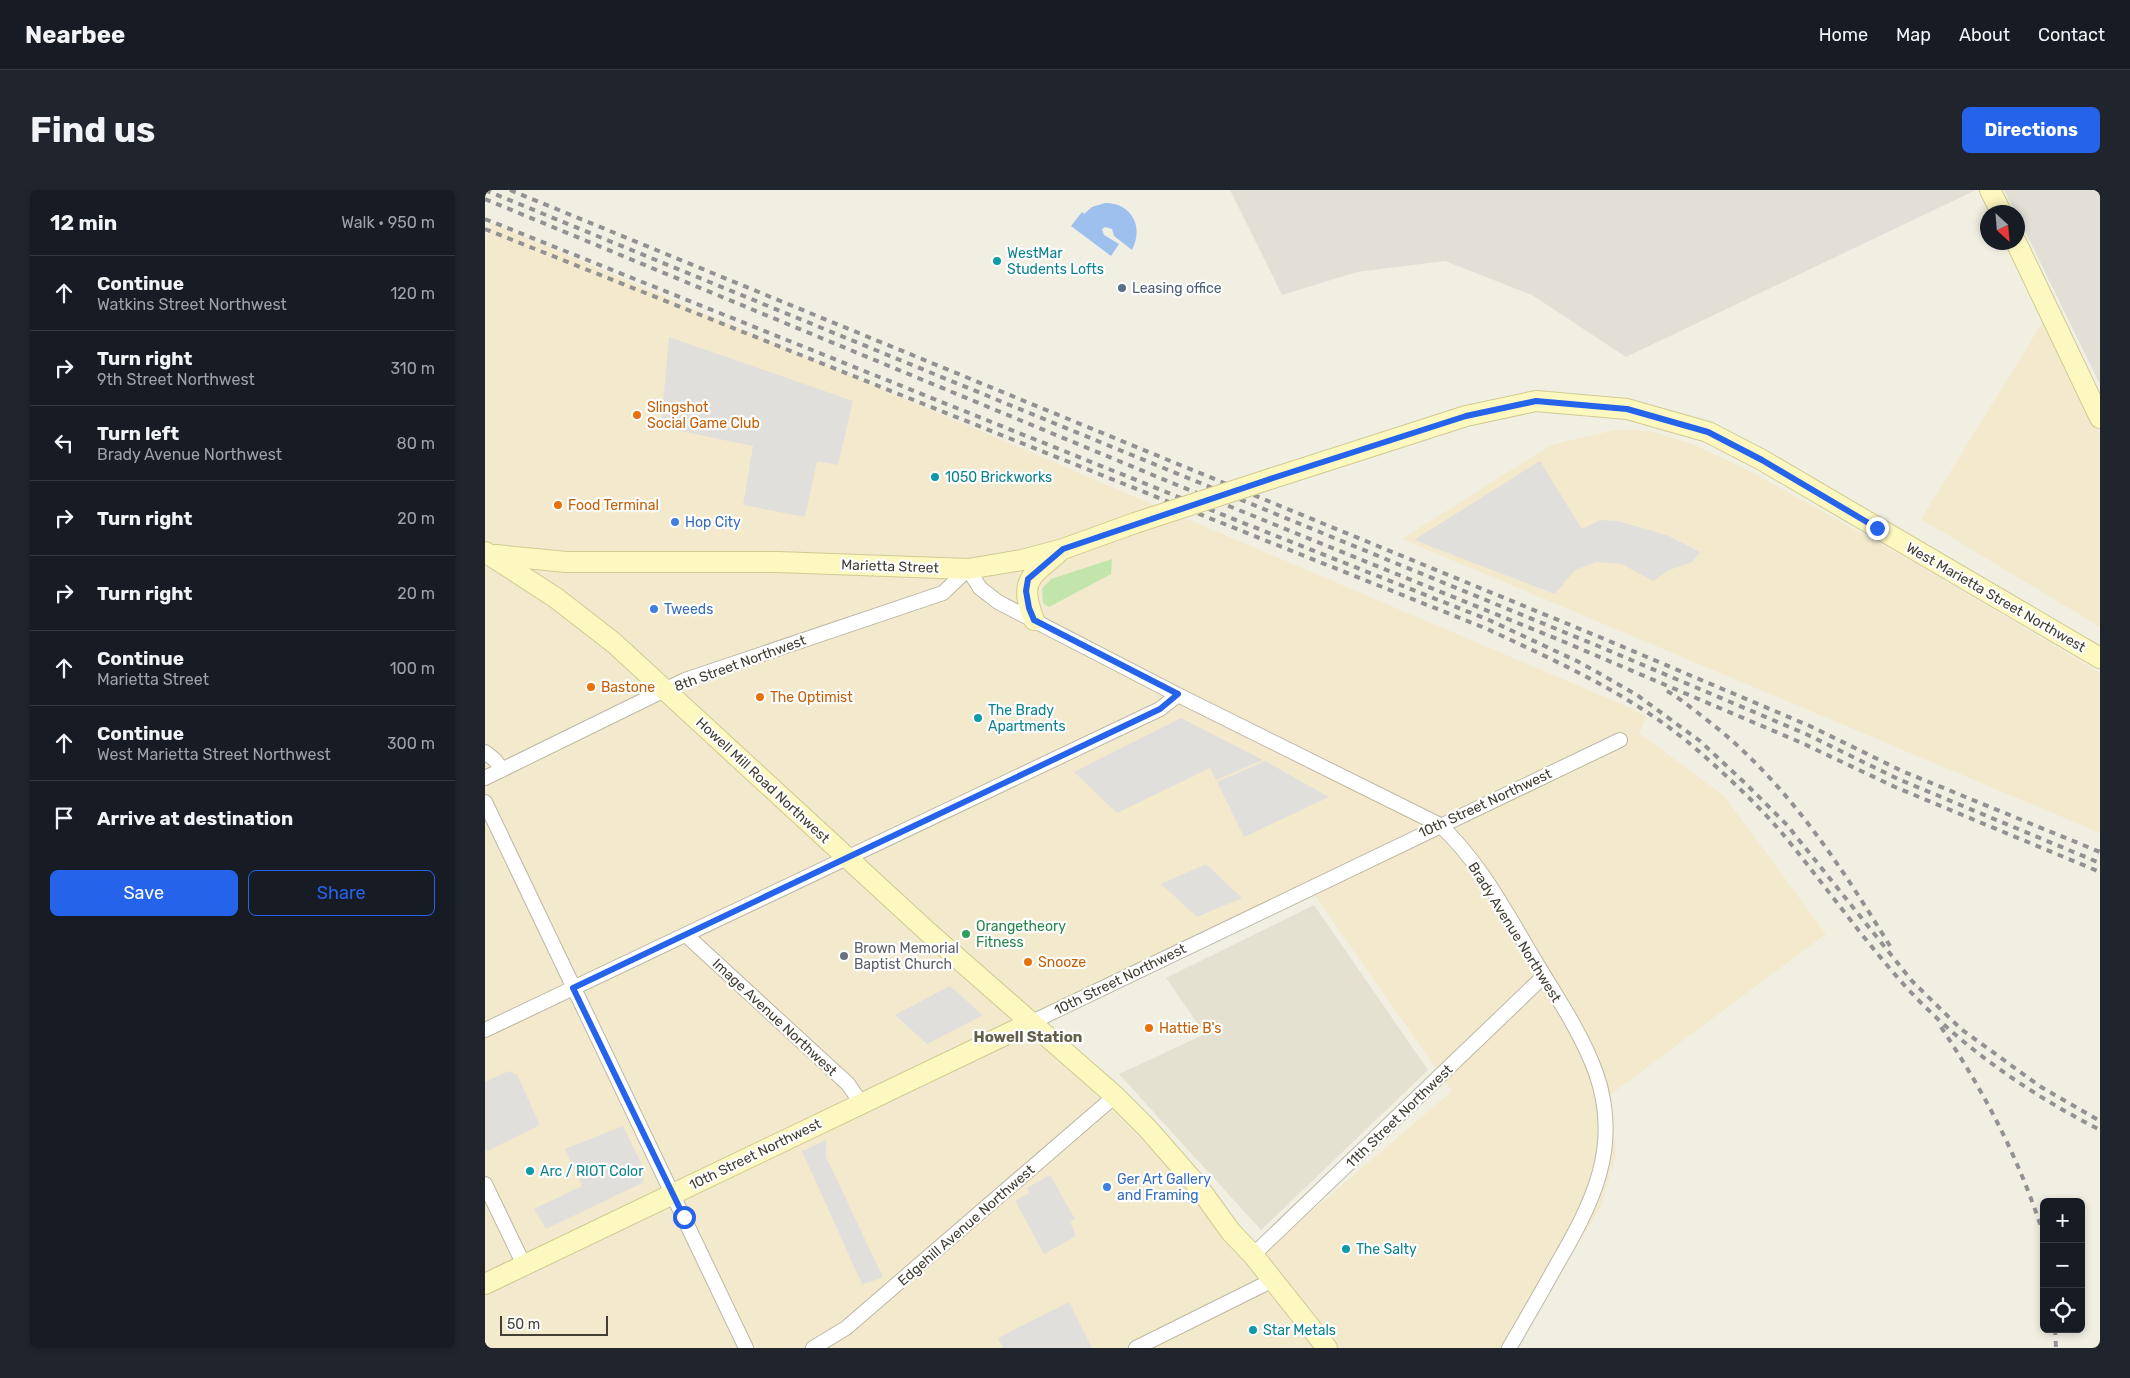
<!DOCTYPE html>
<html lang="en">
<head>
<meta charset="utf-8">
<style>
	body { margin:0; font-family:Rubik,sans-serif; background:#20242c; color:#f1f3f6 }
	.controls { position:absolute; right:15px; bottom:15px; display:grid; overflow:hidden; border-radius:8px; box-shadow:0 2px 8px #0003 }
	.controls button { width:45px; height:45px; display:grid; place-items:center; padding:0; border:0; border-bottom:1px solid #363941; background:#171b24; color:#f1f3f6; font:25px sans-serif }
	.compass { position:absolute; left:1495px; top:15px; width:45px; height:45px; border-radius:50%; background:#171b24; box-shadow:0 2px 8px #0003; rotate:154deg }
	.scale { position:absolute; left:15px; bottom:12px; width:108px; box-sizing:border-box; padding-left:5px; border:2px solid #423e33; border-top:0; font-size:14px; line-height:18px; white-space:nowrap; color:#423e33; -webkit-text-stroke:4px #fff; paint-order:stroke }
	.stop { position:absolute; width:15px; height:15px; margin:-11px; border:4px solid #2563eb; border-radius:50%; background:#fff }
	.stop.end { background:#2563eb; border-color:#fff; box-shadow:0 1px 5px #0008 }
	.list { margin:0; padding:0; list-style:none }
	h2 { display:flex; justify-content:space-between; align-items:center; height:65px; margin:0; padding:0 20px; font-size:21px }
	h2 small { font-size:16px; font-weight:400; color:#9ea1a6 }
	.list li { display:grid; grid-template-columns:32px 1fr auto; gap:15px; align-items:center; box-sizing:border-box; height:75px; padding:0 20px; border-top:1px solid #363941 }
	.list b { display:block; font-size:19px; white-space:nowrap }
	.list p { margin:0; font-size:16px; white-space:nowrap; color:#9ea1a6 }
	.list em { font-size:16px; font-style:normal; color:#9ea1a6 }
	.actions { display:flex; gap:10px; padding:15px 20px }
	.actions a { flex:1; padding:11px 0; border:1px solid #2563eb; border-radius:8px; text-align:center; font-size:18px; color:#2563eb }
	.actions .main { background:#2563eb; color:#fff }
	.icon { flex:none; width:28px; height:28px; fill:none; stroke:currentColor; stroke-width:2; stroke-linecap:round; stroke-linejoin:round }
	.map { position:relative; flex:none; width:1615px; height:1158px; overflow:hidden; border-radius:8px }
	header { display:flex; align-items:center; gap:30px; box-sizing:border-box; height:70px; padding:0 25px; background:#171b24; border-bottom:1px solid #363941 }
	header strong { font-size:24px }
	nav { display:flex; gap:28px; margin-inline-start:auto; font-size:18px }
	.intro { display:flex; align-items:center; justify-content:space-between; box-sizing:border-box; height:120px; padding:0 30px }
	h1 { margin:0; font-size:35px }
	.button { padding:12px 22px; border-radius:8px; background:#2563eb; color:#fff; font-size:18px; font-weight:700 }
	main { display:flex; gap:30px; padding:0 30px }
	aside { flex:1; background:#171b24; border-radius:8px; box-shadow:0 2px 8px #0003 }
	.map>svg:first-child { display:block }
</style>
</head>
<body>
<header>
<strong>Nearbee</strong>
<nav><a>Home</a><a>Map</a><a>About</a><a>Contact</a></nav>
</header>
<div class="intro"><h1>Find us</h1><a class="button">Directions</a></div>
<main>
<aside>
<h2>12 min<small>Walk · 950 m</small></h2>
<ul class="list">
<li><svg class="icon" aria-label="ahead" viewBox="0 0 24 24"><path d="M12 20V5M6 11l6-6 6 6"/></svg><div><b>Continue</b><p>Watkins Street Northwest</p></div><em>120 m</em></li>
<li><svg class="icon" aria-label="right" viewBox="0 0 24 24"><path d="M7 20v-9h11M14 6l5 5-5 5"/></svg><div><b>Turn right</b><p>9th Street Northwest</p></div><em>310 m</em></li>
<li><svg class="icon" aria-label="left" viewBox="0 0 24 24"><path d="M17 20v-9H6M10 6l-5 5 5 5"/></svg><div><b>Turn left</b><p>Brady Avenue Northwest</p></div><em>80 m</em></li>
<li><svg class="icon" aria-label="right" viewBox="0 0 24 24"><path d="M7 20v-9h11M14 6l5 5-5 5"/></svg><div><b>Turn right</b></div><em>20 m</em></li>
<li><svg class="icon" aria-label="right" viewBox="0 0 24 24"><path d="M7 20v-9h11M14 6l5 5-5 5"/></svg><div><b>Turn right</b></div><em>20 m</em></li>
<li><svg class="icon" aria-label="ahead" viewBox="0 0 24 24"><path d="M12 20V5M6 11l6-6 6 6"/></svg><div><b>Continue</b><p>Marietta Street</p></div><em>100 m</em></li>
<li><svg class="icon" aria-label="ahead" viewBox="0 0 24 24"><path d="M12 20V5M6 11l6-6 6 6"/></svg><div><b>Continue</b><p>West Marietta Street Northwest</p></div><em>300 m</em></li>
<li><svg class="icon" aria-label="arrive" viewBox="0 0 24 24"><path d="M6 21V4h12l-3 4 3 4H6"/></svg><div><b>Arrive at destination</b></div></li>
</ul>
<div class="actions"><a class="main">Save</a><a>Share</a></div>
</aside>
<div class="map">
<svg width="1615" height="1158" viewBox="0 0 1615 1158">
	<rect width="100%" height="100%" fill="#f1efe2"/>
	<path fill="#e5e1d0" d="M829,715l114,165 -167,160 -142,-156 86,-40 -39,-56z"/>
	<path fill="#f3e9cd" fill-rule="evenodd" d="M5,32l1143,487 13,8 -7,16 85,63 102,138 -216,161 6,60 -15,51 -85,142h-1031v-1100zM828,703l139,198 -195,167 -226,-231z
		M1559,130l56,115v192l-179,-108z
		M1130,240l36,1 44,14 55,26 170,95 180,107v160l-698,-294 149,-94z"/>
	<path fill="#e2dfd7" d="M745,0h746l-350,167 -94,-62 -87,-34 -88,11 -75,23z
		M1519,0h96v194l-82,-167 -1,-5h-2z"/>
	<path fill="#c1e5ab" d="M627,369l-1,15 -62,33 -6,-4 -1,-14 9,-10z"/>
	<path fill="#e1dfdb" d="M184,147l184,64 -15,64 -21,-4 -12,56 -62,-12 10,-59 -92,-19z
		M1055,271l42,68 18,-9 18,1 51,15 31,16 -8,10 -23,8 -16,11 -31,-17 -26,-2 -21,8 -20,24 -141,-54z
		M696,528l82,42 -47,20 -6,-12 -93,45 -43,-41z
		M780,571l64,36 -85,40 -27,-55z
		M721,674l36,34 -45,19 -36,-33z
		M465,796l33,29 -56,29 -32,-29z
		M24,881l8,4 23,50 -53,26 -2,-3v-66z
		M138,936l18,37 3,19 -98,47 -12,-20 48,-23 -17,-37z
		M341,950v17l57,120 -10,4 -11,3 -60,-133z
		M565,985l25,44 -5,3 6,14 -32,18 -29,-53 14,-8 -2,-5z
		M584,1112l23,46h-89l-5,-10z"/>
	<path fill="#9ec0ee" d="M620,13c27,0 39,24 27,47l-18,-14 -2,-7 -7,-2 -3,2 2,6 15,9 -8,12 -40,-30 11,-14 2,2 8,-7z"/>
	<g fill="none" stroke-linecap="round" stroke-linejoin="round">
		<g stroke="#bcb8a5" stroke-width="16">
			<path id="street" d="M0,562l10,8 7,10
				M0,588l200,-98 258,-87 25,-24 12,19 18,14 180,93 262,130c41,38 68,91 97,139 21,35 45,70 59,109 26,74 -4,131 -40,193 -15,27 -31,55 -47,82
				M0,612l261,546
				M201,745l162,149 13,19
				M545,833l590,-283
				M0,840l675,-321 18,-14
				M0,994l39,81
				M768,1065l291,-279
				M328,1158l33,-20 269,-232
				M651,1158l137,-68"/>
		</g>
		<g stroke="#d0ca93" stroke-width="22">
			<path id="secondary" d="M1505,0l11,22
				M1531,52l84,176
				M788,288l193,-62 70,-15 91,8 81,23 54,28 338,198
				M0,362l71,46 58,45 315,290 186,163 33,33 49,56 34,47 22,23 74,93
				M11,365l70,7h212l190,7 54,-9 41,-11 72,-26
				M549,430c-15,-38 -5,-43 23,-66
				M0,1094l545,-261"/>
		</g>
		<use href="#street" stroke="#fff" stroke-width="14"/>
		<use href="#secondary" stroke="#fdf8c0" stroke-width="20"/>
		<path stroke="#929292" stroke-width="4" stroke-dasharray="6 6" stroke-linecap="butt" d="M0,0l1113,456 208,88 92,45 202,84
			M25,0l1092,448 208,88 92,45 198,81
			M0,9l692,286 385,156 240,102 93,44 205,85
			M0,29l756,303 248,98 92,43 56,32 63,46 46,43 41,41 125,156 49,48 80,58 59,34
			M0,39l1000,399c73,34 148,67 210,120 30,26 61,55 87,85 42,51 80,105 124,154 55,60 122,106 194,143
			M1182,501c14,8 27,19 40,29 78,60 132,143 183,226
			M1456,837c45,68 78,131 103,209
			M1570,1139l1,19"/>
		<g stroke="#d0ca93" stroke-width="22" stroke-linecap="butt">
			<path id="secondary-bridge" d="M650,333l138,-45"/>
		</g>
		<use href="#secondary-bridge" stroke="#fdf8c0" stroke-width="20"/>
	</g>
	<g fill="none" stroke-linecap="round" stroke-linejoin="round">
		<path stroke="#2563eb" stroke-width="6" d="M199,1027l-111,-229 587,-279 18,-15 -144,-74 -5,-12 -3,-17 2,-12 35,-30 210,-71 193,-62 70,-15 91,8 81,23 54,28 115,68"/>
	</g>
	<g fill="#0f9aa8" stroke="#fff" stroke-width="2">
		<circle cx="512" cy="71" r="5"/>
		<circle cx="450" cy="287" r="5"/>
		<circle cx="493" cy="528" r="5"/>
		<circle cx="45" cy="981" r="5"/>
		<circle cx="861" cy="1059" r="5"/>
		<circle cx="768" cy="1140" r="5"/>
	</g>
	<circle fill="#5c6f8a" stroke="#fff" stroke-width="2" cx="637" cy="98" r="5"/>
	<g fill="#e8710a" stroke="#fff" stroke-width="2">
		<circle cx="152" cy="225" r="5"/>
		<circle cx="73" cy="315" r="5"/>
		<circle cx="106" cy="497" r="5"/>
		<circle cx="275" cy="507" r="5"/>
		<circle cx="543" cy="772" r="5"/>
		<circle cx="664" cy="838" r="5"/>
	</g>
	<g fill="#3f7fe0" stroke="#fff" stroke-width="2">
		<circle cx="190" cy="332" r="5"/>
		<circle cx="169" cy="419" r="5"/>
		<circle cx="622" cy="997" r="5"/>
	</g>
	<circle fill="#2e9e5b" stroke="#fff" stroke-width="2" cx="481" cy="744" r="5"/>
	<circle fill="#6b7280" stroke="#fff" stroke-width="2" cx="359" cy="766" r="5"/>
	<g text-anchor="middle" stroke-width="4.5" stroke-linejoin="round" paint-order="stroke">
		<g font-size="14" fill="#0d838f" stroke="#fff" text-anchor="start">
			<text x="522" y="68">WestMar<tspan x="522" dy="16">Students Lofts</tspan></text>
			<text x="460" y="292">1050 Brickworks</text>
			<text x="503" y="525">The Brady<tspan x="503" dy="16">Apartments</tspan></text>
			<text x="55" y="986">Arc / RIOT Color</text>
			<text x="871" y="1064">The Salty</text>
			<text x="778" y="1145">Star Metals</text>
		</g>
		<g font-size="14" fill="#4e5e75" stroke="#fff" text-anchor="start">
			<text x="647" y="103">Leasing office</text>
		</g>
		<g font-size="14" fill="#c56008" stroke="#fff" text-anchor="start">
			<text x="162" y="222">Slingshot<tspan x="162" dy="16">Social Game Club</tspan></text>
			<text x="83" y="320">Food Terminal</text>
			<text x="116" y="502">Bastone</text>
			<text x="285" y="512">The Optimist</text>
			<text x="553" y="777">Snooze</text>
			<text x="674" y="843">Hattie B's</text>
		</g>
		<g font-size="14" fill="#366cbe" stroke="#fff" text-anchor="start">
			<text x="200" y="337">Hop City</text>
			<text x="179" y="424">Tweeds</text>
			<text x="632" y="994">Ger Art Gallery<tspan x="632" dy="16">and Framing</tspan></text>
		</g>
		<g font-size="14" fill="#423e33" stroke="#fff">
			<text transform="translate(405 376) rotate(2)" y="5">Marietta Street</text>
			<text transform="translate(1511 407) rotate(30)" y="5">West Marietta Street Northwest</text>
			<text transform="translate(255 473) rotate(-20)" y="5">8th Street Northwest</text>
			<text transform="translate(278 590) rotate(43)" y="5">Howell Mill Road Northwest</text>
			<text transform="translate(1000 613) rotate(-25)" y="5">10th Street Northwest</text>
			<text transform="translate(1030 742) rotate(58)" y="5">Brady Avenue Northwest</text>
			<text transform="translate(635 789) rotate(-26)" y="5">10th Street Northwest</text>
			<text transform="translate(290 827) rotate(43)" y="5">Image Avenue Northwest</text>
			<text transform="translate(914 926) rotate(-44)" y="5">11th Street Northwest</text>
			<text transform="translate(270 964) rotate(-26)" y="5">10th Street Northwest</text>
			<text transform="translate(481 1035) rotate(-41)" y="5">Edgehill Avenue Northwest</text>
		</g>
		<g font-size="14" fill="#27864d" stroke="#fff" text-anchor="start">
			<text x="491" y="741">Orangetheory<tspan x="491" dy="16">Fitness</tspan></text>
		</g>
		<g font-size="14" fill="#5b616d" stroke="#fff" text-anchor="start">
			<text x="369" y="763">Brown Memorial<tspan x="369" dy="16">Baptist Church</tspan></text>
		</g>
		<g font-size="15" font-weight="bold" fill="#645e4a" stroke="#fff">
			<text x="543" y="852">Howell Station</text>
		</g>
	</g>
</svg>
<div class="controls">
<button>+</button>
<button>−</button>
<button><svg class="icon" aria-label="locate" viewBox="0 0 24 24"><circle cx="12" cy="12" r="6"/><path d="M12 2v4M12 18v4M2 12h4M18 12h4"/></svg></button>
</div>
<svg class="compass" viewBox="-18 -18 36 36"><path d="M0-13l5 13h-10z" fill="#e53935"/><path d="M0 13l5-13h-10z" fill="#9ea1a6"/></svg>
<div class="scale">50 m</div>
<div class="stop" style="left:199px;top:1027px"></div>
<div class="stop end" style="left:1392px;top:338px"></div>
</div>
</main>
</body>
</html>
